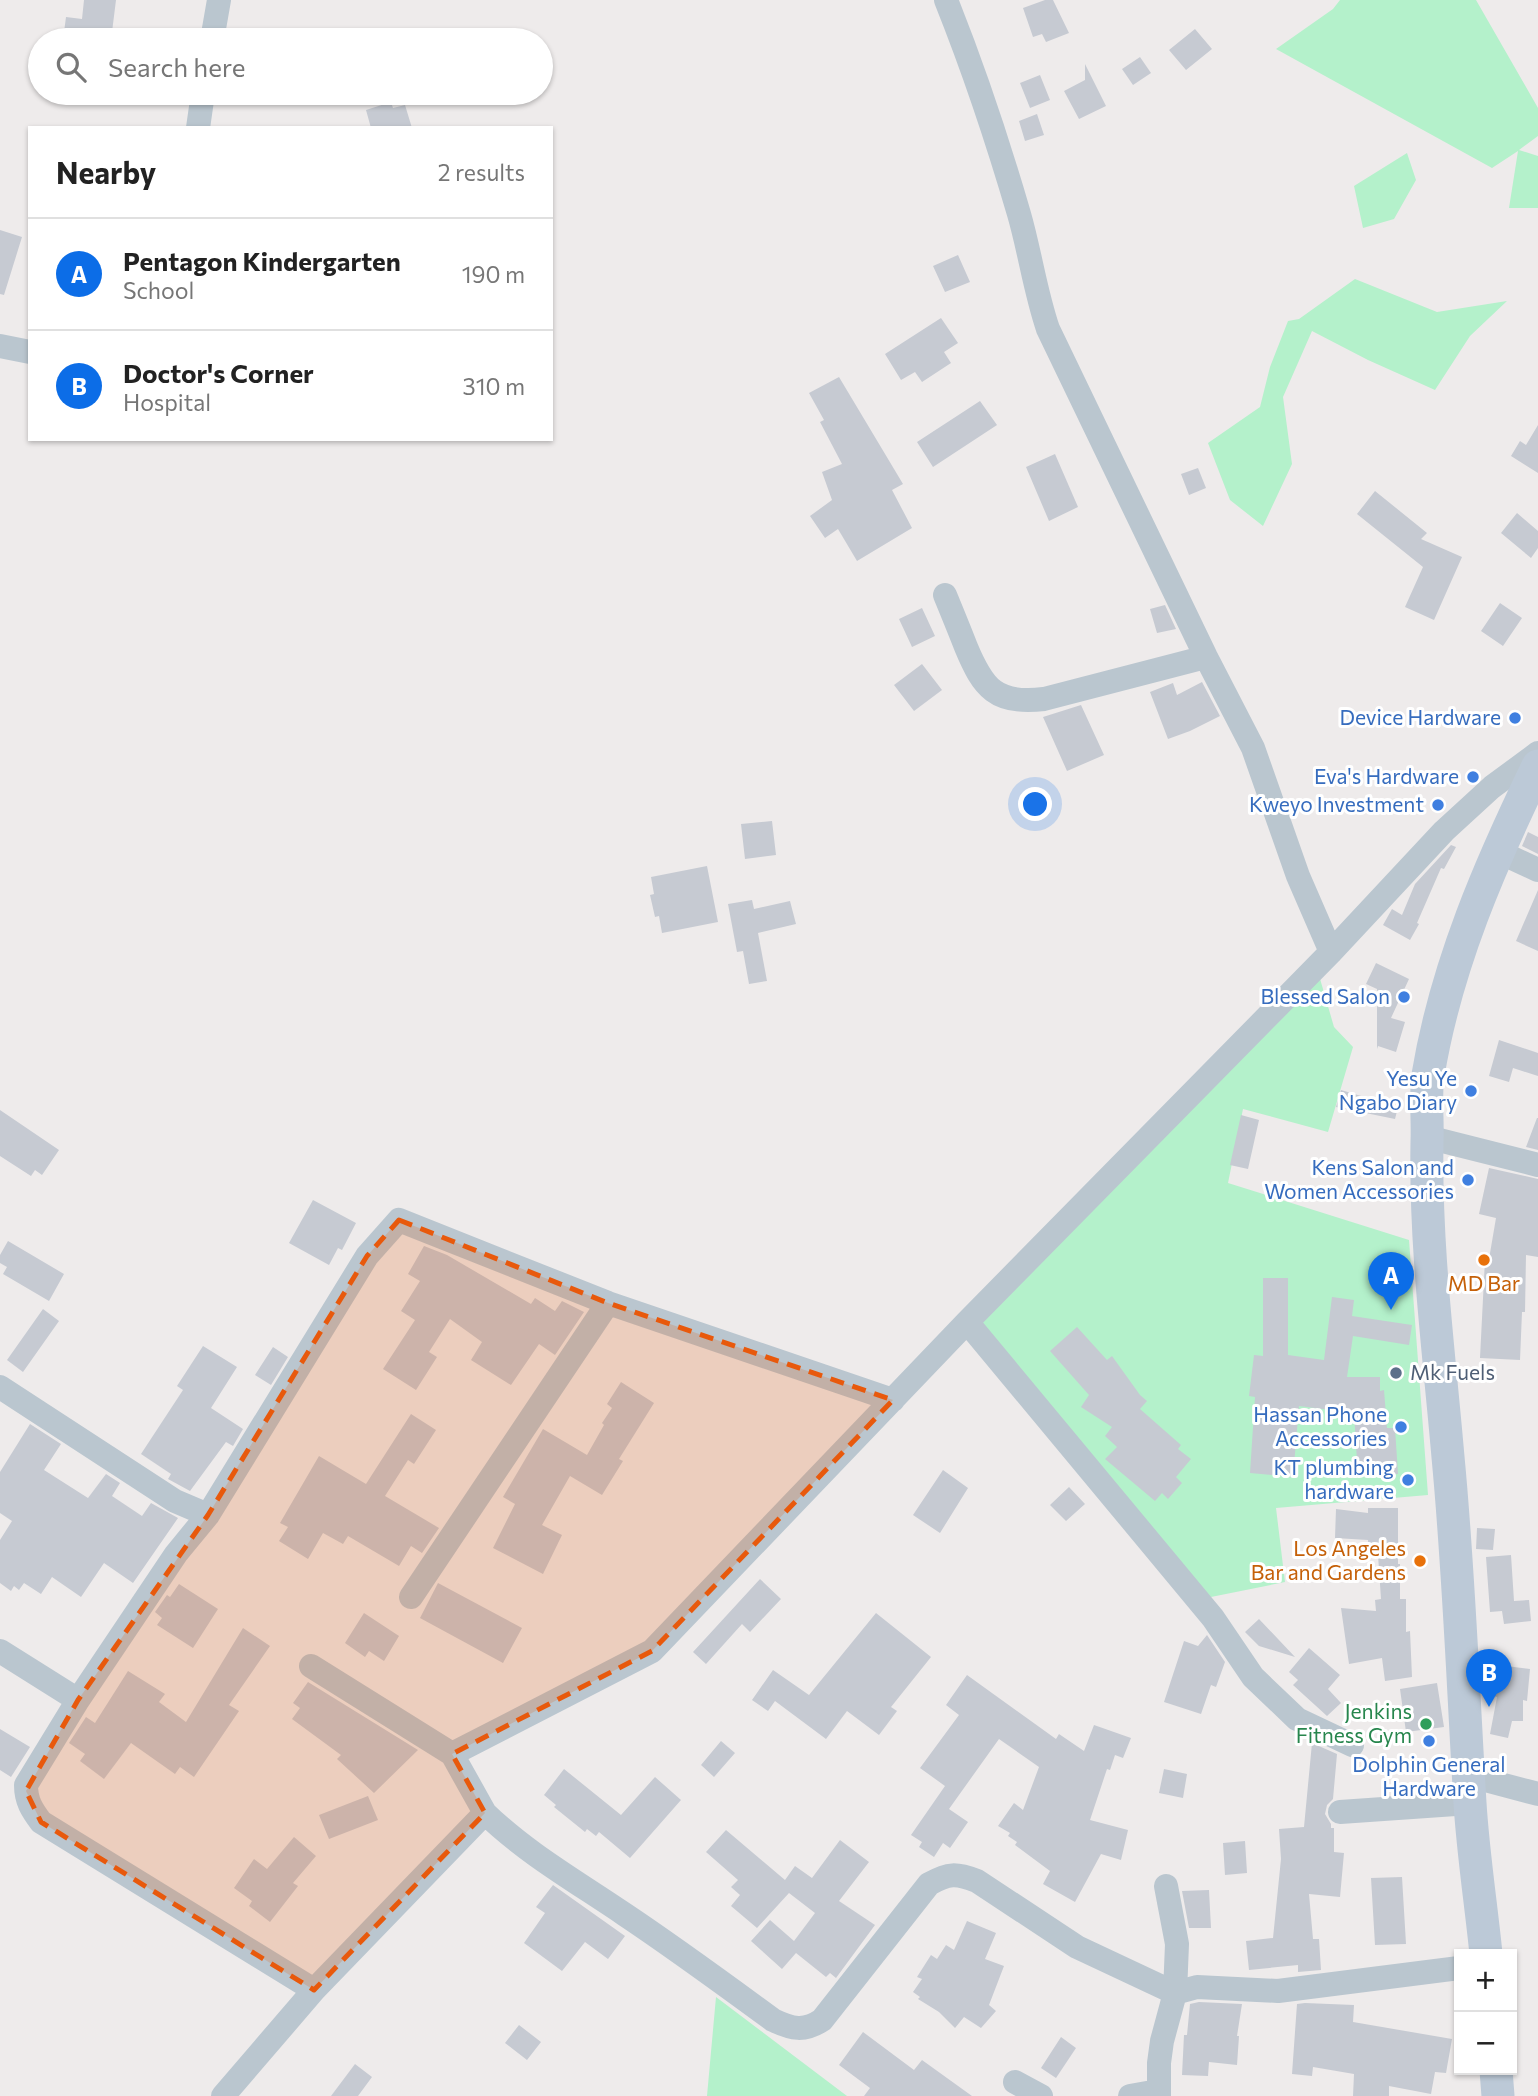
<!DOCTYPE html>
<html lang="en">
<head>
<meta charset="utf-8">
<style>
	body { margin:0; font-family:Commissioner,sans-serif; background:#f2f2f2; color:#222 }
	.controls { position:absolute; right:21px; bottom:21px; display:grid; overflow:hidden; border-radius:0px; box-shadow:0 2px 5px #0004 }
	.controls button { width:63px; height:63px; display:grid; place-items:center; padding:0; border:0; border-bottom:2px solid #e0e0e0; background:#fff; color:#222; font:35px sans-serif }
	.you { position:absolute; left:1036px; top:805px; width:24px; height:24px; margin:-18px; border:5px solid #fff; border-radius:50%; background:#1a73e8; box-shadow:0 0 0 10px #1a73e833 }
	.badge { display:grid; place-items:center; width:46px; height:46px; border-radius:50%; background:#0c6de7; color:#fff; font-size:23px; font-weight:700 }
	.pin { position:absolute; translate:-50% -58px; filter:drop-shadow(0 2px 4px #0008) }
	.pin::after { content:''; position:absolute; top:37px; width:24px; height:21px; background:inherit; clip-path:polygon(0 0,100% 0,50% 100%) }
	.list { margin:0; padding:0; list-style:none }
	h2 { display:flex; justify-content:space-between; align-items:center; height:91px; margin:0; padding:0 28px; font-size:30px }
	h2 small { font-size:23px; font-weight:400; color:#767676 }
	.list li { display:grid; grid-template-columns:46px 1fr auto; gap:21px; align-items:center; box-sizing:border-box; height:112px; padding:0 28px; border-top:2px solid #e0e0e0 }
	.list b { display:block; font-size:26px; white-space:nowrap }
	.list p { margin:0; font-size:23px; white-space:nowrap; color:#767676 }
	.list em { font-size:23px; font-style:normal; color:#767676 }
	.icon { flex:none; width:38px; height:38px; fill:none; stroke:currentColor; stroke-width:2; stroke-linecap:round; stroke-linejoin:round }
	.map { position:relative; flex:none; width:1538px; height:2096px; overflow:hidden }
	.search { position:absolute; background:#fff; box-shadow:0 2px 5px #0004; left:28px; top:28px; width:525px; height:77px; display:flex; align-items:center; gap:18px; box-sizing:border-box; padding:0 24px; border-radius:38px; color:#767676; font-size:26px }
	.panel { position:absolute; background:#fff; box-shadow:0 2px 5px #0004; left:28px; top:126px; width:525px; height:315px; border-radius:0px }
	.map>svg:first-child { display:block }
</style>
</head>
<body>
<div class="map">
<svg width="1538" height="2096" viewBox="0 0 1538 2096">
	<rect width="100%" height="100%" fill="#eeebeb"/>
	<path fill="#b4f1cb" d="M1340,0h136l62,108v28l-19,14 19,6v52h-29l9,-57 -26,17 -216,-119 57,-40z
		M1407,153l9,27 -22,39 -31,9 -9,-42z
		M1355,279l82,33 70,-11 -37,35 -35,54 -67,-30 -56,-29 -29,66 9,67 -29,62 -33,-26 -22,-57 52,-36 10,-40 18,-46 11,-2z
		M1314,958l20,69 19,20 -25,85 -85,-23 -15,74 181,57 19,255 -152,13 9,74 -84,17 -232,-285z
		M716,1997l131,99h-140z"/>
	<path fill="#c6cad2" d="M84,0h32l-5,40h-48l3,-23 16,2z
		M1045,0h8l16,33 -23,9 -4,-8 -9,3 -10,-29z
		M1195,29l17,20 -26,21 -17,-20z
		M1140,57l11,16 -18,12 -11,-16z
		M1085,64l21,42 -27,13 -15,-28 21,-11z
		M1040,75l10,25 -20,8 -10,-25z
		M391,102l2,6 12,-3 7,23h-41l-5,-18z
		M1037,114l7,21 -19,6 -6,-20z
		M0,230l22,7 -18,58 -4,-1z
		M958,255l12,27 -25,10 -12,-26z
		M941,318l17,25 -14,9 7,11 -29,19 -7,-10 -14,8 -16,-26z
		M839,377l64,107 -11,6 20,38 -55,33 -19,-32 -13,9 -15,-22 22,-16 -10,-28 20,-8 -22,-42 4,-2 -15,-27z
		M980,401l17,24 -64,42 -16,-25z
		M1538,425v48l-27,-17 9,-15 6,4z
		M1055,454l23,53 -29,14 -23,-54z
		M1198,468l8,20 -17,7 -8,-21z
		M1375,491l52,42 -6,6 41,18 -28,63 -29,-13 18,-40 -66,-53z
		M1517,513l21,18v17l-7,10 -30,-25z
		M1500,603l22,15 -19,28 -22,-15z
		M1165,605l11,24 -19,4 -7,-24z
		M922,608l13,28 -23,11 -13,-28z
		M922,664l20,26 -28,21 -20,-26z
		M1202,682l18,34 -30,15 -22,8 -18,-47 23,-9 4,12z
		M1081,705l23,50 -37,16 -24,-54z
		M772,821l4,34 -31,4 -4,-35z
		M1528,832l10,5v17l-16,-8z
		M1451,845l5,2 -12,22 -3,-1 -24,55 2,1 -9,16 -27,-15 9,-16 10,6 13,-31z
		M707,866l11,56 -56,11 -3,-17 -4,1 -5,-22 4,-1 -3,-17z
		M1538,890v61l-22,-10z
		M752,900l2,9 36,-8 6,23 -38,9 9,48 -18,3 -6,-33 -6,1 -9,-48z
		M1376,963l33,16 -18,39 14,4 -9,30 -18,-6 -1,3v-60l-11,-5z
		M1499,1040l39,13v23l-25,-8 -4,14 -20,-6z
		M1341,1090l57,17 -3,12 -59,-12z
		M0,1110l59,40 -17,25 -7,-5 -4,6 -31,-20z
		M1241,1115l18,5 -11,49 -18,-4z
		M1537,1118h1v32l-12,-3z
		M1489,1168l49,11v78l-12,-2 -1,57h-3l-2,48 -40,-2 5,-99h4l7,-41 -17,-4z
		M313,1200l43,23 -14,27 -4,-2 -9,17 -40,-22z
		M8,1241l56,33 -15,27 -46,-27 4,-7 -7,-4v-8z
		M424,1246l23,9 84,49 4,-6 20,13 7,-10 22,11 -29,43 -16,-11 -28,41 -40,-25 11,-18 -32,-23 -21,33 8,5 -21,33 -33,-21 32,-49 -14,-9 19,-30 -12,-7z
		M1263,1278h25v77l36,5 8,-63 22,3 -2,16 60,9 -3,20 -56,-9 -6,41h33v14l4,-1 3,38h8l3,46 -40,3 -4,-64 -55,-7 -6,71 -43,-4 5,-76 -6,-1 5,-41 9,1z
		M43,1309l16,12 -36,51 -16,-12z
		M1077,1327l30,33 5,-4 28,39 7,6 -7,8 41,36 -3,4 13,10 -15,18 6,6 -14,16 -6,-6 -7,8 -50,-42 12,-12 -12,-11 7,-9 -31,-20 8,-12 -39,-44z
		M203,1346l34,21 -26,41 32,21 -10,17 -7,-4 -36,49 -22,-12 3,-5 -30,-20 42,-64 -6,-4z
		M273,1347l15,10 -17,28 -16,-10z
		M621,1382l33,21 -35,56 4,2 -21,34 -32,-19 -28,49 20,10 -19,39 -50,-26 22,-44 -12,-7 40,-68 44,26 17,-30 -2,-2 10,-15 -5,-4z
		M411,1414l25,16 -22,34 -6,-4 -23,36 54,32 -17,25 -11,-7 -12,20 -51,-30 -5,8 -20,-11 -15,26 -29,-18 9,-14 -8,-4 39,-67 47,28z
		M30,1424l31,20 -17,26 44,28 18,-24 14,9 -8,13 30,20 9,-13 27,15 -45,65 -29,-20 -23,34 -29,-20 -11,17 -17,-11 -5,7 -5,-4 -3,5 -11,-8v-43l12,-19 -12,-8v-41z
		M943,1470l25,18 -28,45 -27,-18z
		M1069,1487l16,17 -19,17 -16,-16z
		M1368,1508h30v56h2v35h6v33l4,-1 2,46 -27,4 -3,-23 -33,6 -8,-56 35,3 -1,-11 6,-1 -3,-44h-10v-15l-33,-2 1,-29 32,4z
		M1477,1528l18,1 -2,21 -17,-1z
		M1511,1555l3,46 15,-1 2,21 -27,3 -2,-13 -12,1 -4,-55z
		M760,1579l21,20 -31,33 -8,-8 -36,40 -13,-12z
		M438,1583l84,45 -19,35 -83,-45z
		M179,1584l39,25 -25,39 -36,-23 5,-7 -7,-6 12,-17 3,2z
		M364,1613l35,23 -15,25 -15,-10 -4,6 -20,-14z
		M876,1613l55,44 -40,50 6,4 -18,24 -32,-24 -21,28 -51,-38 -7,10 -16,-11 21,-30 36,25z
		M1259,1619l36,38 -36,-11 -14,-14z
		M243,1628l27,18 -41,59 10,6 -45,66 -14,-10 -5,7 -44,-31 -27,36 -24,-18 5,-7 -16,-11 17,-26 9,6 33,-52 37,23 -6,8 27,20z
		M1207,1635l18,27 -9,25 -5,-2 -10,29 -37,-12 20,-61 14,5z
		M1309,1648l31,27 -12,14 13,14 -14,13 -34,-31 5,-5 -9,-8z
		M1498,1665l32,4 -3,32 -4,-1v21h-11l-4,17 -18,-4 7,-37 -3,-1z
		M967,1675l89,64 3,-5 25,17 10,-26 37,13 -8,20 -8,-3 -5,15 -3,-1 -17,51 38,10 -7,30 -20,-6 -26,48 -32,-18 7,-13 -35,-26 2,-3 -9,-6 2,-3 -12,-7 16,-23 9,7 16,-43 -40,-28 -50,70 19,13 -18,26 -7,-5 -9,14 -15,-10 3,-5 -11,-7 34,-49 -25,-18 39,-53 -13,-10z
		M308,1682l110,68 -44,43 -37,-34 4,-4 -49,-36 8,-11 -7,-5z
		M1437,1683l7,44 -38,5 -6,-43z
		M0,1729l30,18 -19,30 -11,-7z
		M721,1741l14,12 -21,24 -13,-12z
		M1312,1743l25,11 -4,45 -6,6 -2,9 6,10v4h3v24l10,1 -4,44 -31,-3 4,45h6l2,31 -23,2v-7l-49,5 -3,-29 27,-3 8,-79 -2,-30 25,-2z
		M564,1769l57,46 34,-38 26,23 -51,58 -31,-26 -3,4 -9,-7 -2,3 -31,-25 2,-2 -12,-10z
		M1164,1769l23,5 -4,24 -24,-5z
		M368,1796l10,24 -49,19 -10,-24z
		M726,1830l59,50 10,-14 17,12 28,-38 29,22 -30,39 36,24 -39,53 -6,-5 -4,4 -30,-24 -14,16 -31,-28 19,-21 24,21 21,-28 -26,-20 -32,35 -26,-22 9,-11 -9,-8 7,-7 -32,-28z
		M294,1837l22,19 -23,27 5,3 -28,36 -21,-16 3,-5 -18,-13 20,-29 13,10z
		M1245,1841l2,32 -22,2 -2,-32z
		M1402,1877l4,67 -31,1 -4,-67z
		M553,1885l72,51 -17,23 -23,-17 -23,29 -38,-28 21,-30 -9,-6z
		M1209,1890l2,38h-22l-7,-37z
		M967,1921l29,12 -11,26 19,7 -15,39 7,6 -15,17 -17,-11 -9,11 -16,-16 -21,-13 2,-2 -7,-5 9,-13 -5,-2 14,-22 6,4 9,-14 8,5z
		M1199,2002l43,2 -5,32h2l-2,29 -28,-3 -1,14 -26,-1 2,-40h3l3,-31z
		M1305,2003l49,2 -1,17 99,17 -6,34 -11,-1 -4,22 -42,-8v10h-36l1,-22 -41,-7 -1,9 -20,-2 5,-70z
		M519,2025l22,17 -14,18 -22,-17z
		M863,2032l51,38 8,-10 50,36h-108l6,-8 -31,-23z
		M1061,2037l15,11 -20,30 -15,-10z
		M355,2064l17,13 -14,19h-27z"/>
	<g fill="none" stroke-linecap="round" stroke-linejoin="round">
		<path stroke="#bac6cf" stroke-width="24" d="M946,0c28,70 52,142 73,214 11,38 16,77 29,115l158,328 47,91 45,128 33,76
			M212,40l7,-40
			M198,128l5,-35
			M0,346l30,6
			M945,595c7,17 14,34 21,52 17,41 30,58 78,52l162,-42
			M1497,851l41,19
			M1427,1137l111,28
			M967,1322l246,296 40,59 44,42 55,26
			M0,1387l175,114 33,14
			M411,1597l197,-294
			M0,1651l78,49
			M311,1666l141,88
			M1470,1776l68,18
			M1340,1812l130,-9
			M485,1813c41,40 92,69 139,101 51,34 100,70 149,106 19,9 31,12 49,0l107,-136c20,-11 27,-11 48,-3l100,66 98,46 2,-49 -11,-58
			M314,1990l-273,-168c-9,-12 -15,-21 -15,-37l52,-85 98,-146 32,-39 159,-259 32,-36 209,83 285,97
			M1015,2082l26,14
			M223,2096l91,-106 171,-177 -33,-59 200,-103 315,-329 364,-370 113,-121 48,-44 46,-34
			M1130,2096l28,-5
			M1159,2096v-33l3,-22 13,-48 22,-6 81,4 181,-23"/>
		<path stroke="#bcc9d7" stroke-width="33" d="M1486,1954c-5,-50 -13,-101 -16,-151 -7,-115 -11,-231 -22,-346 -9,-105 -23,-210 -21,-315 1,-22 -2,-46 1,-67 18,-109 62,-210 110,-309
			M1496,2070l2,26"/>
	</g>
	<path fill="#e8590c" fill-opacity="0.2" stroke="#e8590c" stroke-width="5" stroke-dasharray="14 9" stroke-linejoin="round" d="M399,1220l209,83 285,97 -241,251 -200,103 33,59 -171,177 -273,-168 -15,-31 52,-91 130,-185 159,-259z"/>
	<g fill="#3f7fe0" stroke="#fff" stroke-width="2.5">
		<circle cx="1515" cy="718" r="7"/>
		<circle cx="1473" cy="777" r="7"/>
		<circle cx="1438" cy="805" r="7"/>
		<circle cx="1404" cy="997" r="7"/>
		<circle cx="1471" cy="1091" r="7"/>
		<circle cx="1468" cy="1180" r="7"/>
		<circle cx="1401" cy="1427" r="7"/>
		<circle cx="1408" cy="1480" r="7"/>
		<circle cx="1429" cy="1741" r="7"/>
	</g>
	<g fill="#e8710a" stroke="#fff" stroke-width="2.5">
		<circle cx="1484" cy="1260" r="7"/>
		<circle cx="1420" cy="1561" r="7"/>
	</g>
	<circle fill="#5c6f8a" stroke="#fff" stroke-width="2.5" cx="1396" cy="1373" r="7"/>
	<circle fill="#2e9e5b" stroke="#fff" stroke-width="2.5" cx="1426" cy="1724" r="7"/>
	<g text-anchor="middle" stroke-width="6" stroke-linejoin="round" paint-order="stroke">
		<g font-size="21" fill="#366cbe" stroke="#fff" text-anchor="end">
			<text x="1501" y="725">Device Hardware</text>
			<text x="1459" y="784">Eva's Hardware</text>
			<text x="1424" y="812">Kweyo Investment</text>
			<text x="1390" y="1004">Blessed Salon</text>
			<text x="1457" y="1086">Yesu Ye<tspan x="1457" dy="24">Ngabo Diary</tspan></text>
			<text x="1454" y="1175">Kens Salon and<tspan x="1454" dy="24">Women Accessories</tspan></text>
			<text x="1387" y="1422">Hassan Phone<tspan x="1387" dy="24">Accessories</tspan></text>
			<text x="1394" y="1475">KT plumbing<tspan x="1394" dy="24">hardware</tspan></text>
			<text x="1429" y="1772" text-anchor="middle">Dolphin General<tspan x="1429" dy="24">Hardware</tspan></text>
		</g>
		<g font-size="21" fill="#c56008" stroke="#fff">
			<text x="1484" y="1291">MD Bar</text>
			<text x="1406" y="1556" text-anchor="end">Los Angeles<tspan x="1406" dy="24">Bar and Gardens</tspan></text>
		</g>
		<g font-size="21" fill="#4e5e75" stroke="#fff" text-anchor="start">
			<text x="1410" y="1380">Mk Fuels</text>
		</g>
		<g font-size="21" fill="#27864d" stroke="#fff" text-anchor="end">
			<text x="1412" y="1719">Jenkins<tspan x="1412" dy="24">Fitness Gym</tspan></text>
		</g>
	</g>
</svg>
<div class="controls">
<button>+</button>
<button>−</button>
</div>
<div class="you"></div>
<div class="pin badge" style="left:1391px;top:1310px">A</div>
<div class="pin badge" style="left:1489px;top:1707px">B</div>
<div class="search"><svg class="icon" aria-label="search" viewBox="0 0 24 24"><circle cx="10" cy="10" r="6"/><path d="M15 15l6 6"/></svg>Search here</div>
<section class="panel">
<h2>Nearby<small>2 results</small></h2>
<ul class="list">
<li><span class="badge">A</span><div><b>Pentagon Kindergarten</b><p>School</p></div><em>190 m</em></li>
<li><span class="badge">B</span><div><b>Doctor's Corner</b><p>Hospital</p></div><em>310 m</em></li>
</ul>
</section>
</div>
</body>
</html>
